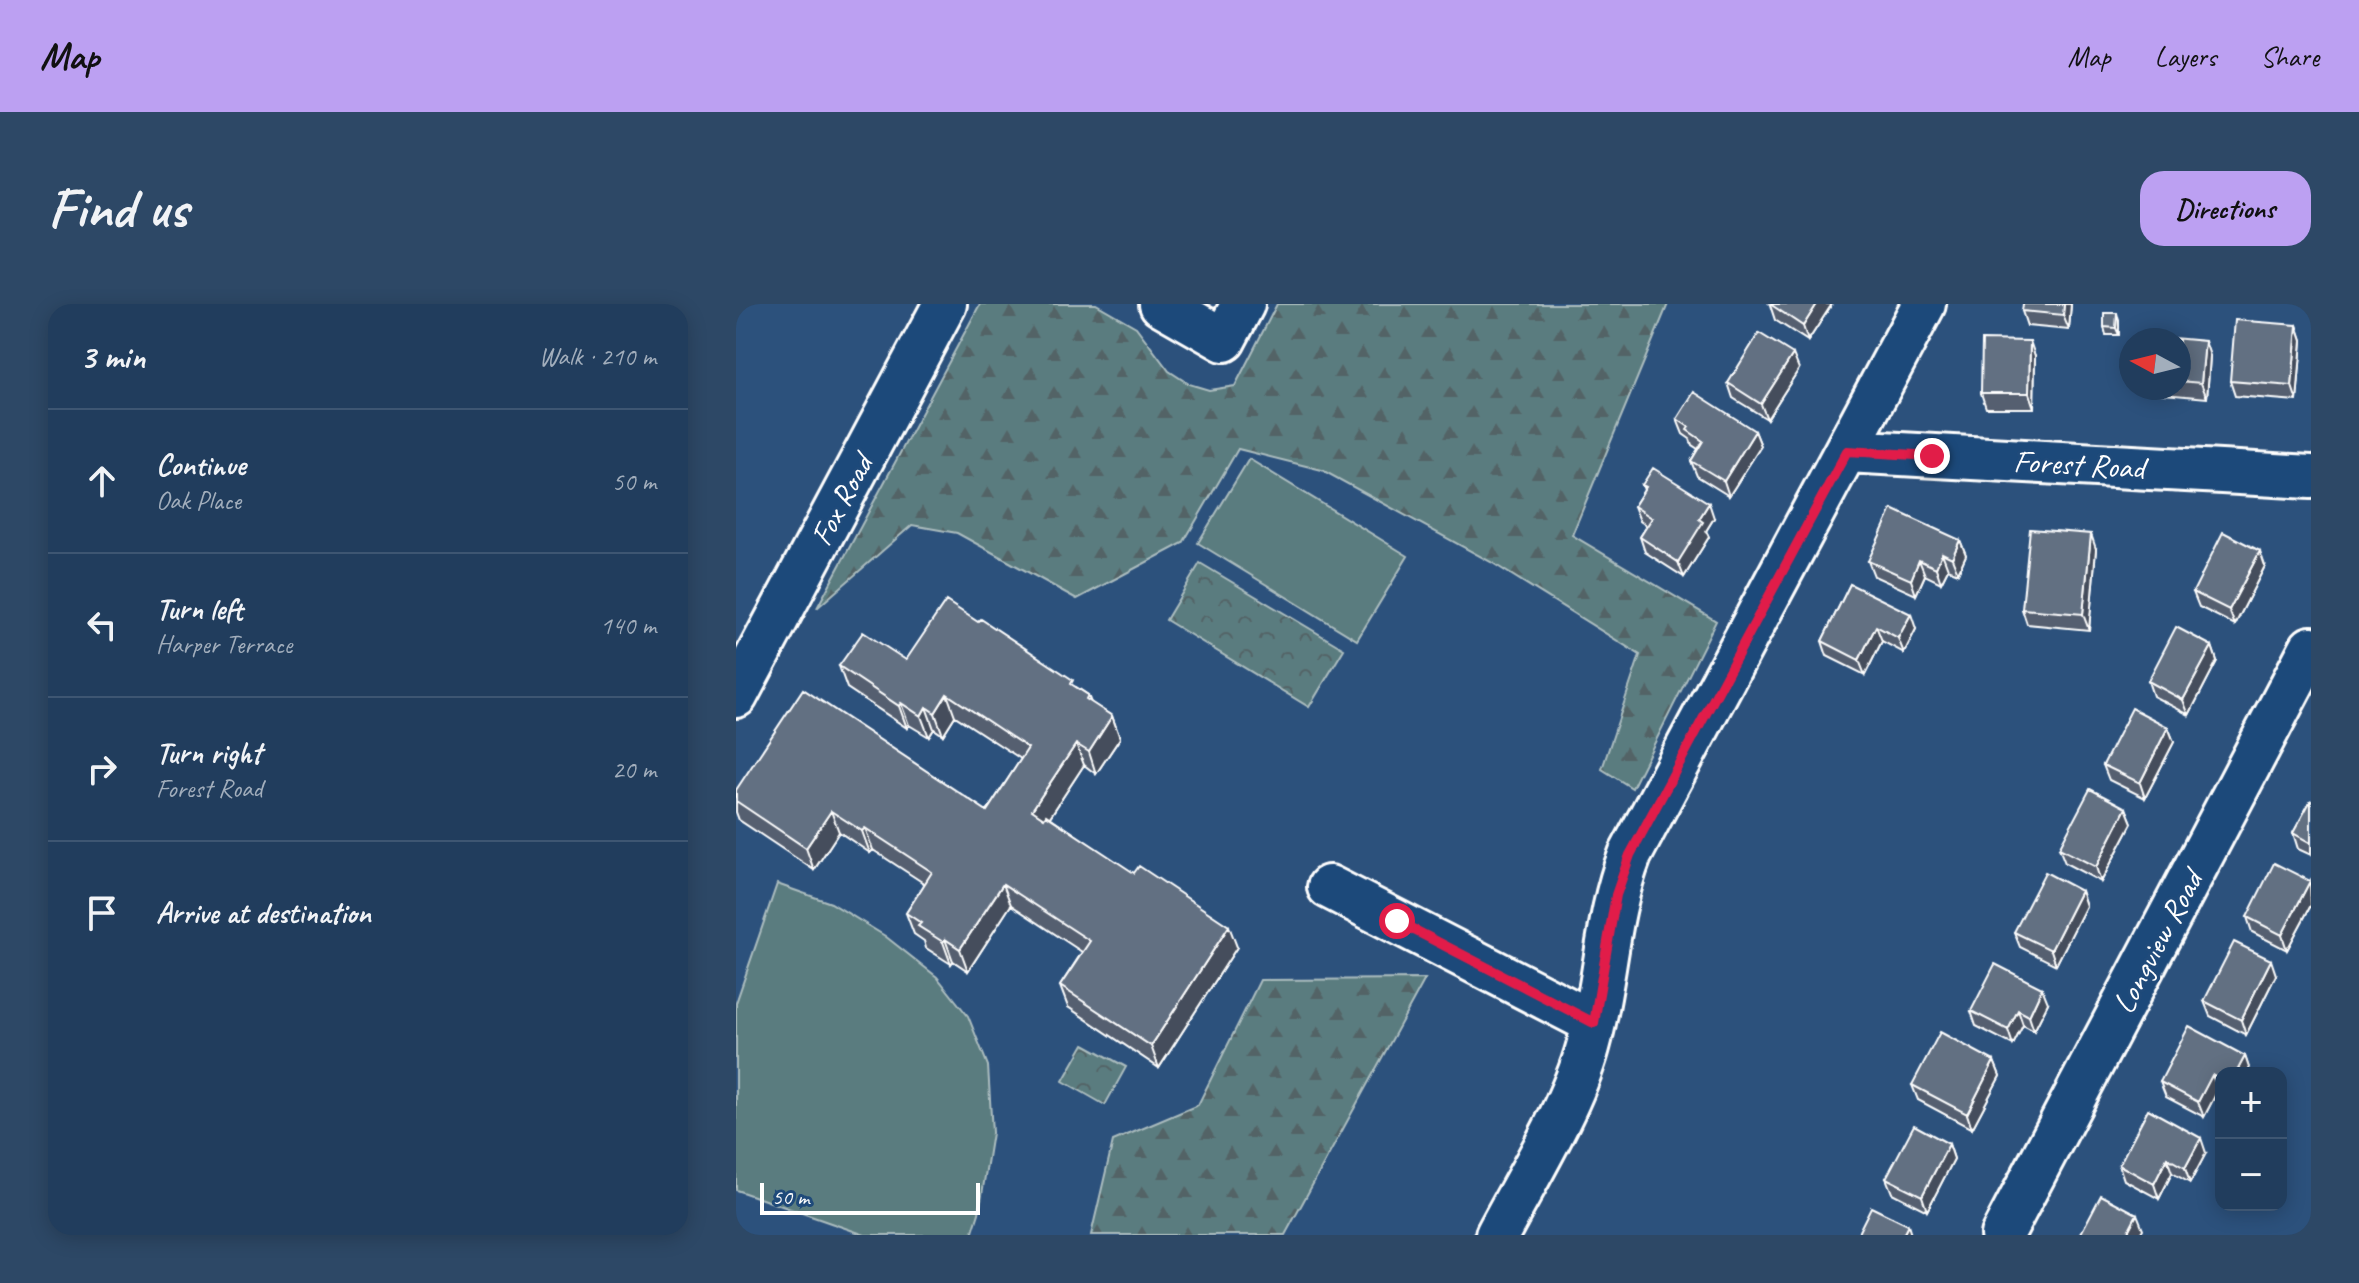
<!DOCTYPE html>
<html lang="en">
<head>
<meta charset="utf-8">
<style>
	body { margin:0; font-family:Caveat,sans-serif; background:#2d4866; color:#f1f3f6 }
	.controls { position:absolute; right:24px; bottom:24px; display:grid; overflow:hidden; border-radius:16px; box-shadow:0 4px 20px #0003 }
	.controls button { width:72px; height:72px; display:grid; place-items:center; padding:0; border:0; border-bottom:2px solid #3e5672; background:#213d5d; color:#f1f3f6; font:40px sans-serif }
	.compass { position:absolute; left:1383px; top:24px; width:72px; height:72px; border-radius:50%; background:#213d5d; box-shadow:0 4px 20px #0003; rotate:277deg }
	.scale { position:absolute; left:24px; bottom:20px; width:220px; box-sizing:border-box; padding-left:8px; border:4px solid #fff; border-top:0; font-size:22px; line-height:28px; white-space:nowrap; color:#fff; -webkit-text-stroke:6px #1f4a7a; paint-order:stroke }
	.stop { position:absolute; width:24px; height:24px; margin:-18px; border:6px solid #e11d48; border-radius:50%; background:#fff }
	.stop.end { background:#e11d48; border-color:#fff; box-shadow:0 2px 8px #0008 }
	.list { margin:0; padding:0; list-style:none }
	h2 { display:flex; justify-content:space-between; align-items:center; height:104px; margin:0; padding:0 32px; font-size:34px }
	h2 small { font-size:26px; font-weight:400; color:#a2aebc }
	.list li { display:grid; grid-template-columns:52px 1fr auto; gap:24px; align-items:center; box-sizing:border-box; height:144px; padding:0 32px; border-top:2px solid #3e5672 }
	.list b { display:block; font-size:30px; white-space:nowrap }
	.list p { margin:0; font-size:26px; white-space:nowrap; color:#a2aebc }
	.list em { font-size:26px; font-style:normal; color:#a2aebc }
	.icon { flex:none; width:44px; height:44px; fill:none; stroke:currentColor; stroke-width:2; stroke-linecap:round; stroke-linejoin:round }
	.map { position:relative; flex:none; width:1575px; height:931px; overflow:hidden; border-radius:24px }
	header { display:flex; align-items:center; gap:48px; box-sizing:border-box; height:112px; padding:0 40px; background:#bca0f2; color:#111 }
	header strong { font-size:38px }
	nav { display:flex; gap:44px; margin-inline-start:auto; font-size:28px }
	.intro { display:flex; align-items:center; justify-content:space-between; box-sizing:border-box; height:192px; padding:0 48px }
	h1 { margin:0; font-size:56px }
	.button { padding:20px 36px; border-radius:24px; background:#bca0f2; color:#111; font-size:28px; font-weight:700 }
	main { display:flex; gap:48px; padding:0 48px }
	aside { flex:1; background:#213d5d; border-radius:24px; box-shadow:0 4px 20px #0003 }
	.map>svg:first-child { display:block }
</style>
</head>
<body>
<header>
<strong>Map</strong>
<nav><a>Map</a><a>Layers</a><a>Share</a></nav>
</header>
<div class="intro"><h1>Find us</h1><a class="button">Directions</a></div>
<main>
<aside>
<h2>3 min<small>Walk · 210 m</small></h2>
<ul class="list">
<li><svg class="icon" aria-label="ahead" viewBox="0 0 24 24"><path d="M12 20V5M6 11l6-6 6 6"/></svg><div><b>Continue</b><p>Oak Place</p></div><em>50 m</em></li>
<li><svg class="icon" aria-label="left" viewBox="0 0 24 24"><path d="M17 20v-9H6M10 6l-5 5 5 5"/></svg><div><b>Turn left</b><p>Harper Terrace</p></div><em>140 m</em></li>
<li><svg class="icon" aria-label="right" viewBox="0 0 24 24"><path d="M7 20v-9h11M14 6l5 5-5 5"/></svg><div><b>Turn right</b><p>Forest Road</p></div><em>20 m</em></li>
<li><svg class="icon" aria-label="arrive" viewBox="0 0 24 24"><path d="M6 21V4h12l-3 4 3 4H6"/></svg><div><b>Arrive at destination</b></div></li>
</ul>
</aside>
<div class="map">
<svg width="1575" height="931" viewBox="0 0 1575 931">
	<defs>
		<pattern id="forest-firs" width="22" height="20" patternUnits="userSpaceOnUse" patternTransform="scale(2)"><rect width="22" height="20" fill="#5a7b7f"/><path d="M5 1l3.5 6h-7zM16 11l3.5 6h-7z" fill="#536466"/></pattern>
		<pattern id="park-crowns" width="20" height="18" patternUnits="userSpaceOnUse" patternTransform="scale(2)"><rect width="20" height="18" fill="#5a7b7f"/><path d="M2 6a3 3 0 1 1 6 0M12 15a3 3 0 1 1 6 0" fill="none" stroke="#536466"/></pattern>
	</defs>
	<rect width="100%" height="100%" fill="#2c517c"/>
	<filter id="ink" filterUnits="userSpaceOnUse"><feTurbulence type="fractalNoise" baseFrequency=".0125" numOctaves="2"/><feDisplacementMap in="SourceGraphic" scale="16" xChannelSelector="R" yChannelSelector="G"/><feConvolveMatrix kernelMatrix="1 2 1 2 8 2 1 2 1" color-interpolation-filters="sRGB"/></filter>
	<g filter="url(#ink)">
		<path fill="url(#forest-firs)" stroke="#acbdbf" stroke-width="2" d="M244,0h116l40,23 33,44 20,13 20,6 26,-4 42,-82h391l-96,231 144,86 -84,167 -30,-19 38,-114 -149,-93 -169,-92 -84,-21 -55,94 -106,56 -120,-66 -45,-8 -95,83z
			M689,675l-140,256h-194l22,-94 85,-36 62,-125z"/>
		<path fill="url(#park-crowns)" stroke="#acbdbf" stroke-width="2" d="M464,259l144,86 -35,58 -143,-87z
			M348,740l42,23 -21,38 -42,-24z"/>
		<path fill="#5a7b7f" stroke="#acbdbf" stroke-width="2" d="M513,155l159,97 -51,84 -159,-97z
			M41,580l54,19 54,33 52,41 31,39 20,50 4,67 -13,80 -7,22h-107l-129,-45v-187z"/>
		<g fill="none" stroke-linecap="round" stroke-linejoin="round">
			<g stroke="#fff" stroke-width="48">
				<path id="minor" d="M425,0l63,36 19,-36
					M1111,147l464,26
					M0,392l209,-392
					M593,583l265,136
					M761,931c30,-57 74,-127 91,-188 18,-63 18,-130 42,-192l294,-551
					M1266,931l309,-587"/>
			</g>
			<use href="#minor" stroke="#1f4a7a" stroke-width="42"/>
		</g>
		<path fill="#545f70" stroke="#fff" stroke-width="2" d="M1096,0l-24,37 -33,-21 -5,-15z
			M1335,0l-2,26 -42,-4 -5,-15z
			M1383,17v14h-13l-2,-8z
			M1561,21l5,15 -5,61 -62,-5 -5,-15z
			M1443,36l31,16 -3,42 -65,-6 -2,-4h39z
			M1299,52l-1,52h-48l-5,-15z
			M1063,65l-32,50 -34,-21 -5,-15z
			M941,115l78,12 6,15 -32,50 -32,-20 -6,-15 7,-12 -6,-4 -2,-6 -7,-5z
			M906,181l72,33 -8,13 3,6 -25,40 -39,-25 -5,-15 7,-11 -7,-5 -6,-15 10,-16z
			M1224,236l6,15 -8,18 -10,-4 -7,14 -16,-8 -9,20 -42,-19 -6,-15z
			M1360,245l-7,81 -62,-6 -5,-15z
			M1529,262l-30,59 -36,-18 -6,-15z
			M1114,280l66,45 -12,24 -22,-12 -17,34 -38,-19 -5,-15z
			M1476,342l5,15 -28,54 -36,-19 -5,-15z
			M170,356l170,27 12,8 3,8 21,13 8,22 -24,36 -12,-9 -34,52 187,130 -78,121 -91,-61 -8,-21 22,-34 -71,-47 -43,66 -15,-10 -2,3 -25,-16 -2,-7 -10,-7 -8,-21 19,-29 -52,-34 -3,3 -31,-21 -25,38 -75,-50 -3,-8v-22l251,21 34,-52 -66,-43 -12,19 -9,-6 -5,8 -20,-12 -2,3 -60,-40 -8,-22z
			M1432,423l6,15 -29,56 -36,-18 -6,-15z
			M1575,496v55l-13,-6 -5,-16z
			M1390,504l6,15 -31,59 -36,-19 -6,-15z
			M1575,580v21l-24,45 -35,-18 -5,-15z
			M1345,587l5,15 -30,59 -36,-18 -6,-15z
			M1540,671l-30,60 -36,-19 -6,-15z
			M1312,699l-14,28 -11,-6 -10,20 -37,-19 -5,-15z
			M1509,752l5,15 -29,2v19l-3,-2 -14,27 -38,-20 -6,-15z
			M1258,757l6,15 -28,53 -54,-29 -6,-15z
			M1213,840l5,15 -27,52 -35,-18 -6,-15z
			M1470,849l-16,30 -18,-10 -13,26 -35,-19 -5,-15z"/>
		<path fill="#454e5b" stroke="#fff" stroke-width="2" d="M1081,0h15l-24,37 -5,-15z
			M1328,0h7l-2,26 -6,-15z
			M1381,9l2,8v14l-3,-7z
			M1561,21l5,15 -5,61 -5,-15z
			M1294,37l5,15 -1,52 -5,-15z
			M1469,37l5,15 -3,42 -6,-15z
			M1057,50l6,15 -32,50 -6,-15z
			M1019,127l6,15 -32,50 -5,-15z
			M973,199l5,15 -8,13 3,6 -25,40 -6,-15 21,-43z
			M1355,230l5,15 -7,81 -6,-16z
			M1224,236l6,15 -8,18 -6,-15z
			M1524,247l5,15 -30,59 -6,-15z
			M1206,249l6,16 -7,14 -5,-15z
			M1183,256l6,15 -9,20 -5,-15z
			M1175,310l5,15 -12,24 -6,-15z
			M1140,322l6,15 -17,34 -6,-15z
			M1476,342l5,15 -28,54 -6,-15z
			M211,390l8,22 -12,19 -8,-22z
			M165,399l8,22 -2,3 -8,-22z
			M190,403l8,22 -5,8 -8,-21z
			M376,412l8,22 -24,36 -7,-22z
			M1432,423l6,15 -29,56 -5,-15z
			M340,440l8,21 -44,67 -8,-22z
			M1390,504l6,15 -31,59 -5,-15z
			M95,507l8,21 -25,38 -8,-22z
			M129,524l8,22 -3,3 -8,-22z
			M1574,577l1,24 -24,45 -5,-15z
			M267,580l8,21 -43,66 -8,-22z
			M1345,587l5,15 -30,59 -5,-15z
			M493,622l8,21 -78,121 -8,-22z
			M209,635l8,22 -2,3 -8,-22z
			M1535,656l5,15 -30,60 -5,-15z
			M1306,684l6,15 -14,28 -5,-15z
			M1282,706l5,15 -10,20 -5,-15z
			M1509,752l5,15 -1,2h-13z
			M1258,757l6,15 -28,53 -5,-15z
			M1476,771l6,15 -14,27 -6,-15z
			M1465,834l5,15 -16,30 -5,-15z
			M1213,840l5,15 -27,52 -5,-15z
			M1431,854l5,15 -13,26 -5,-15z
			M1401,910l6,15 -4,6h-13z
			M1172,921l3,10h-8z"/>
		<path fill="#626f82" stroke="#fff" stroke-width="2" d="M1034,0h47l-14,22z
			M1287,0h41l-1,11 -41,-4z
			M1368,9h13l-1,15 -12,-1z
			M1499,16l62,5 -5,61 -62,-5z
			M1023,29l34,21 -32,50 -33,-21z
			M1404,31l65,6 -4,42 -22,-2v-41h-39z
			M1246,36l48,1 -1,52h-48z
			M958,88l61,39 -31,50 -33,-20 12,-20 -16,-11 2,-3 -12,-8z
			M917,164l56,35 -10,16 4,3 -25,40 -38,-25 12,-19 -18,-12 12,-19 -4,-2z
			M1156,205l68,31 -8,18 -10,-5 -6,15 -17,-8 -8,20 -43,-19z
			M1294,225l61,5 -8,80 -61,-5z
			M1487,228l37,19 -31,59 -36,-18z
			M1114,280l61,30 -13,24 -22,-12 -17,34 -37,-19z
			M210,297l32,21 3,-3 92,61 -2,4 17,11 -2,4 26,17 -23,36 -13,-8 -44,66 12,8 2,-3 88,58 5,-7 90,60 -78,120 -91,-60 30,-45 -87,-57 -43,65 -15,-10 -2,3 -25,-16 3,-3 -15,-10 26,-41 -67,-44 -3,3 -31,-20 -25,37 -70,-47v-11l67,-101 184,122 41,-63 -81,-54 -12,19 -9,-6 -5,9 -20,-13 -2,3 -60,-40 24,-34 43,28z
			M1440,323l36,19 -29,54 -35,-19z
			M1396,404l36,19 -28,56 -37,-18z
			M1354,485l36,19 -30,59 -37,-19z
			M1575,496v43l-18,-10z
			M1538,559l36,18 -28,54 -35,-18z
			M1309,568l36,19 -30,59 -37,-18z
			M1498,638l37,18 -30,60 -37,-19z
			M1259,660l47,24 -13,28 -11,-6 -10,20 -37,-19z
			M1453,722l56,30 -9,17h-15v7l-9,-5 -14,27 -38,-20z
			M1204,728l54,29 -27,53 -55,-29z
			M1412,805l53,29 -16,30 -18,-10 -13,26 -35,-19z
			M1178,821l35,19 -27,52 -36,-18z
			M1365,891l36,19 -11,21h-46z
			M1135,903l37,18 -5,10h-46z"/>
	</g>
	<g fill="none" stroke-linecap="round" stroke-linejoin="round" filter="url(#ink)">
		<path stroke="#e11d48" stroke-width="10" d="M661,617l197,102 22,-128 14,-40 217,-404 85,5"/>
	</g>
	<g text-anchor="middle" stroke-width="6" stroke-linejoin="round" paint-order="stroke">
		<g font-size="32" fill="#fff" stroke="#1f4a7a">
			<text transform="translate(1343 160) rotate(3)" y="11">Forest Road</text>
			<text transform="translate(105 196) rotate(-62)" y="11">Fox Road</text>
			<text transform="translate(1421 638) rotate(-62)" y="11">Longview Road</text>
		</g>
	</g>
</svg>
<div class="controls">
<button>+</button>
<button>−</button>
</div>
<svg class="compass" viewBox="-18 -18 36 36"><path d="M0-13l5 13h-10z" fill="#e53935"/><path d="M0 13l5-13h-10z" fill="#a2aebc"/></svg>
<div class="scale">50 m</div>
<div class="stop" style="left:661px;top:617px"></div>
<div class="stop end" style="left:1196px;top:152px"></div>
</div>
</main>
</body>
</html>
